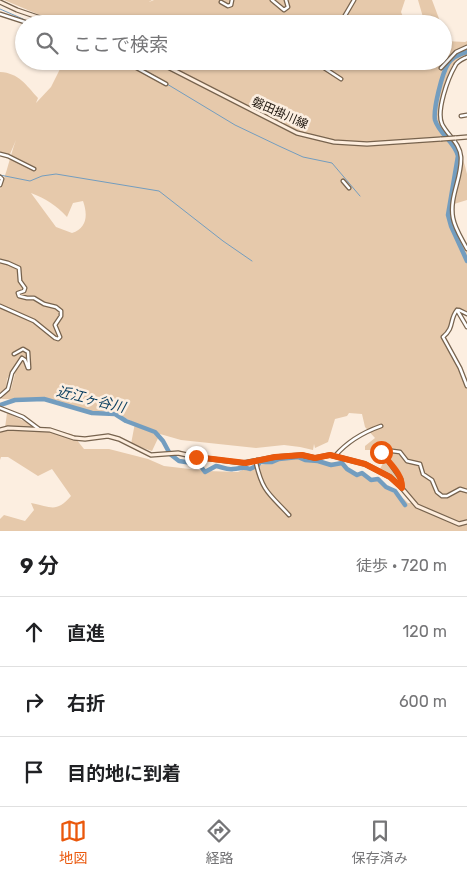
<!DOCTYPE html>
<html lang="ja">
<head>
<meta charset="utf-8">
<style>
	body { margin:0; font-family:Rubik,"Noto Sans JP",sans-serif; background:#f6f6f6; color:#202124 }
	.stop { position:absolute; width:15px; height:15px; margin:-11px; border:4px solid #ea580c; border-radius:50%; background:#fff }
	.stop.end { background:#ea580c; border-color:#fff; box-shadow:0 1px 5px #0008 }
	.list { margin:0; padding:0; list-style:none }
	h2 { display:flex; justify-content:space-between; align-items:center; height:65px; margin:0; padding:0 20px; font-size:21px }
	h2 small { font-size:16px; font-weight:400; color:#757577 }
	.list li { display:grid; grid-template-columns:32px 1fr auto; gap:15px; align-items:center; box-sizing:border-box; height:70px; padding:0 20px; border-top:1px solid #e0e0e0 }
	.list b { display:block; font-size:19px; white-space:nowrap }
	.list em { font-size:16px; font-style:normal; color:#757577 }
	.icon { flex:none; width:28px; height:28px; fill:none; stroke:currentColor; stroke-width:2; stroke-linecap:round; stroke-linejoin:round }
	.map { position:relative; flex:none; width:467px; height:531px; overflow:hidden }
	.search { position:absolute; background:#fff; box-shadow:0 1px 4px #0004; left:15px; right:15px; top:15px; height:55px; display:flex; align-items:center; gap:12px; box-sizing:border-box; padding:0 18px; border-radius:28px; color:#757577; font-size:19px }
	.sheet { height:275px; background:#fff }
	nav { display:flex; justify-content:space-around; align-items:center; box-sizing:border-box; height:70px; border-top:1px solid #e0e0e0; background:#fff; font-size:14px; color:#757577 }
	nav a { display:grid; justify-items:center; gap:2px }
	nav .on { color:#ea580c }
	.map>svg:first-child { display:block }
</style>
</head>
<body>
<div class="map">
<svg width="467" height="531" viewBox="0 0 467 531">
	<rect width="100%" height="100%" fill="#fceee0"/>
	<path fill="#e6c9ab" fill-rule="evenodd" d="M4,0h148l-3,2 5,-2h251l-4,12 5,12h-345z
		M418,0h14l9,24h-16z
		M443,33l2,8 20,1 2,-1v14l-9,5 -6,6 -2,11 -11,34 1,13 15,21 -9,-5 13,8 6,18 2,8v26l-13,4 -5,5 18,38v67l-10,-4 -4,6 -2,12 -8,9 17,31 7,18v145h-467v-12l4,-4 21,6 9,-11 -3,-7c21,4 25,10 40,-7l-19,-27 -14,7 -30,-19h-7l-1,3v-28l5,-4 2,-15 32,15 33,6 12,15h25l39,10 16,7 43,5 31,1 9,-4h9v-2l19,-4 6,-3 15,-1 10,3 36,2 9,11 11,-1 9,7 9,-2 7,11 17,10 4,4h5c-13,-17 -12,-25 -34,-32l4,-8 -9,-13h-9v-4l10,-8 -10,-11 -3,-13 -13,-1 -2,3 -12,3 -7,23 -13,6 -1,-4 -1,6 -13,-3 -16,-2 -28,3 -75,-8 -21,-6 -8,17 -21,-7 4,-21 -23,-12h-25l-31,-11 -55,-1 10,-10 6,-23 -1,-2 -9,15 -1,10 -6,4v-204c7,-16 10,-33 16,-49l-6,14h-10v-82c19,1 26,13 38,26l-2,5 15,-16 13,-26h379zM31,193c15,6 25,12 36,24l6,-14 10,-2c5,14 4,27 -11,32l-16,-6z"/>
	<g fill="none" stroke-linecap="round" stroke-linejoin="round">
		<path stroke="#739dbf" stroke-width="1" d="M0,9l23,10 4,3
			M129,61l33,19
			M167,84l68,41 44,21 24,11 29,6 28,33
			M0,175l30,6 12,-5 14,-2 103,17 64,50 29,20"/>
		<path stroke="#739dbf" stroke-width="4.5" d="M467,52c-7,2 -15,5 -19,12 -6,9 -15,46 -13,56 4,14 20,22 23,36l-10,59 3,11 16,35
			M0,405l15,-5 29,-1 48,14 23,1 11,7 29,11 8,9 7,13 9,7 20,3 6,8 11,-6c6,1 11,4 17,3 7,0 9,-3 17,0l8,-4 2,-3h12l7,-3 19,-2 7,3 13,1 13,4 11,-2 5,6 10,6 5,-2 9,7 7,-1 8,8 9,4 10,14"/>
		<g stroke="#77634e" stroke-width="5">
			<path id="street" d="M272,0l12,10 4,-3 -2,-7
				M221,2l7,4 3,-1 1,-5
				M0,14l31,10
				M340,24l14,-24
				M467,57c-4,2 -10,4 -12,9 -7,12 -19,45 -13,58 6,12 18,19 19,33 1,21 -12,40 -8,61 2,11 9,21 14,31
				M124,61l42,23
				M319,61l-1,3 23,15
				M441,68l15,-16 11,-5
				M461,116l6,-1
				M0,154l8,2 26,13
				M0,177l2,2 -2,6
				M343,181l6,7
				M0,261l8,2 11,5 1,13 5,7 -1,3 -6,2 1,3 8,2h7l10,6 12,3 5,4v5l-6,9 5,12 -2,2 -3,-1 -21,-17 -34,-15
				M457,310c-8,10 -2,17 -14,27l17,31 7,18
				M457,310l10,17
				M459,310l8,4
				M0,396l8,-7 4,-16 10,-15 3,2 3,8h1l-1,-16 -5,-3 -9,5
				M0,408l23,9 16,12
				M335,456c12,-14 29,-24 46,-30
				M257,460l-1,3c7,30 14,31 33,52
				M402,488l-1,-9 -20,-28 4,-1 15,2 7,9 13,3 3,10 9,6 5,12 5,4h5l13,-7 7,2"/>
		</g>
		<g stroke="#77634e" stroke-width="5.5">
			<path id="secondary" d="M0,2l17,8 41,14
				M156,61l141,72 37,9 33,2 74,-5
				M455,138l12,-1
				M0,430l8,-2 42,2 24,8 11,1 23,-3 11,3 32,16 27,-2 18,4 47,6 32,-6 27,-2 13,3 15,-3 35,9 25,13 10,9 17,20 42,18 8,-2"/>
		</g>
		<use href="#street" stroke="#fff" stroke-width="2.5"/>
		<use href="#secondary" stroke="#feeede" stroke-width="3"/>
		<g stroke="#77634e" stroke-width="5.5" stroke-linecap="butt">
			<path id="secondary-bridge" d="M441,139l14,-1"/>
		</g>
		<use href="#secondary-bridge" stroke="#feeede" stroke-width="3"/>
	</g>
	<g fill="none" stroke-linecap="round" stroke-linejoin="round">
		<path stroke="#ea580c" stroke-width="6" d="M196,457l50,6 29,-6 27,-2 13,3 15,-3 35,9 25,13 12,11c1,-14 -13,-25 -21,-36"/>
	</g>
	<g text-anchor="middle" stroke-width="5" stroke-linejoin="round" paint-order="stroke">
		<g font-size="12" fill="#191109" stroke="#fceee0">
			<text transform="translate(280 113) rotate(24)" y="4">磐田掛川線</text>
		</g>
		<g font-size="14" font-style="italic" fill="#063c5e" stroke="#fceee0">
			<text transform="translate(91 399) rotate(14)" y="5">近江ヶ谷川</text>
		</g>
	</g>
</svg>
<div class="stop" style="left:381px;top:452px"></div>
<div class="stop end" style="left:196px;top:457px"></div>
<div class="search"><svg class="icon" aria-label="search" viewBox="0 0 24 24"><circle cx="10" cy="10" r="6"/><path d="M15 15l6 6"/></svg>ここで検索</div>
</div>
<section class="sheet">
<h2>9 分<small>徒歩 · 720 m</small></h2>
<ul class="list">
<li><svg class="icon" aria-label="ahead" viewBox="0 0 24 24"><path d="M12 20V5M6 11l6-6 6 6"/></svg><div><b>直進</b></div><em>120 m</em></li>
<li><svg class="icon" aria-label="right" viewBox="0 0 24 24"><path d="M7 20v-9h11M14 6l5 5-5 5"/></svg><div><b>右折</b></div><em>600 m</em></li>
<li><svg class="icon" aria-label="arrive" viewBox="0 0 24 24"><path d="M6 21V4h12l-3 4 3 4H6"/></svg><div><b>目的地に到着</b></div></li>
</ul>
</section>
<nav>
<a class="on"><svg class="icon" aria-label="map" viewBox="0 0 24 24"><path d="M3 6l6-2 6 2 6-2v14l-6 2-6-2-6 2zM9 4v14M15 6v14"/></svg>地図</a>
<a><svg class="icon" aria-label="directions" viewBox="0 0 24 24"><path d="M12 3l9 9-9 9-9-9zM9 14v-3h6M13 9l2 2-2 2"/></svg>経路</a>
<a><svg class="icon" aria-label="saved" viewBox="0 0 24 24"><path d="M7 4h10v16l-5-4-5 4z"/></svg>保存済み</a>
</nav>
</body>
</html>
